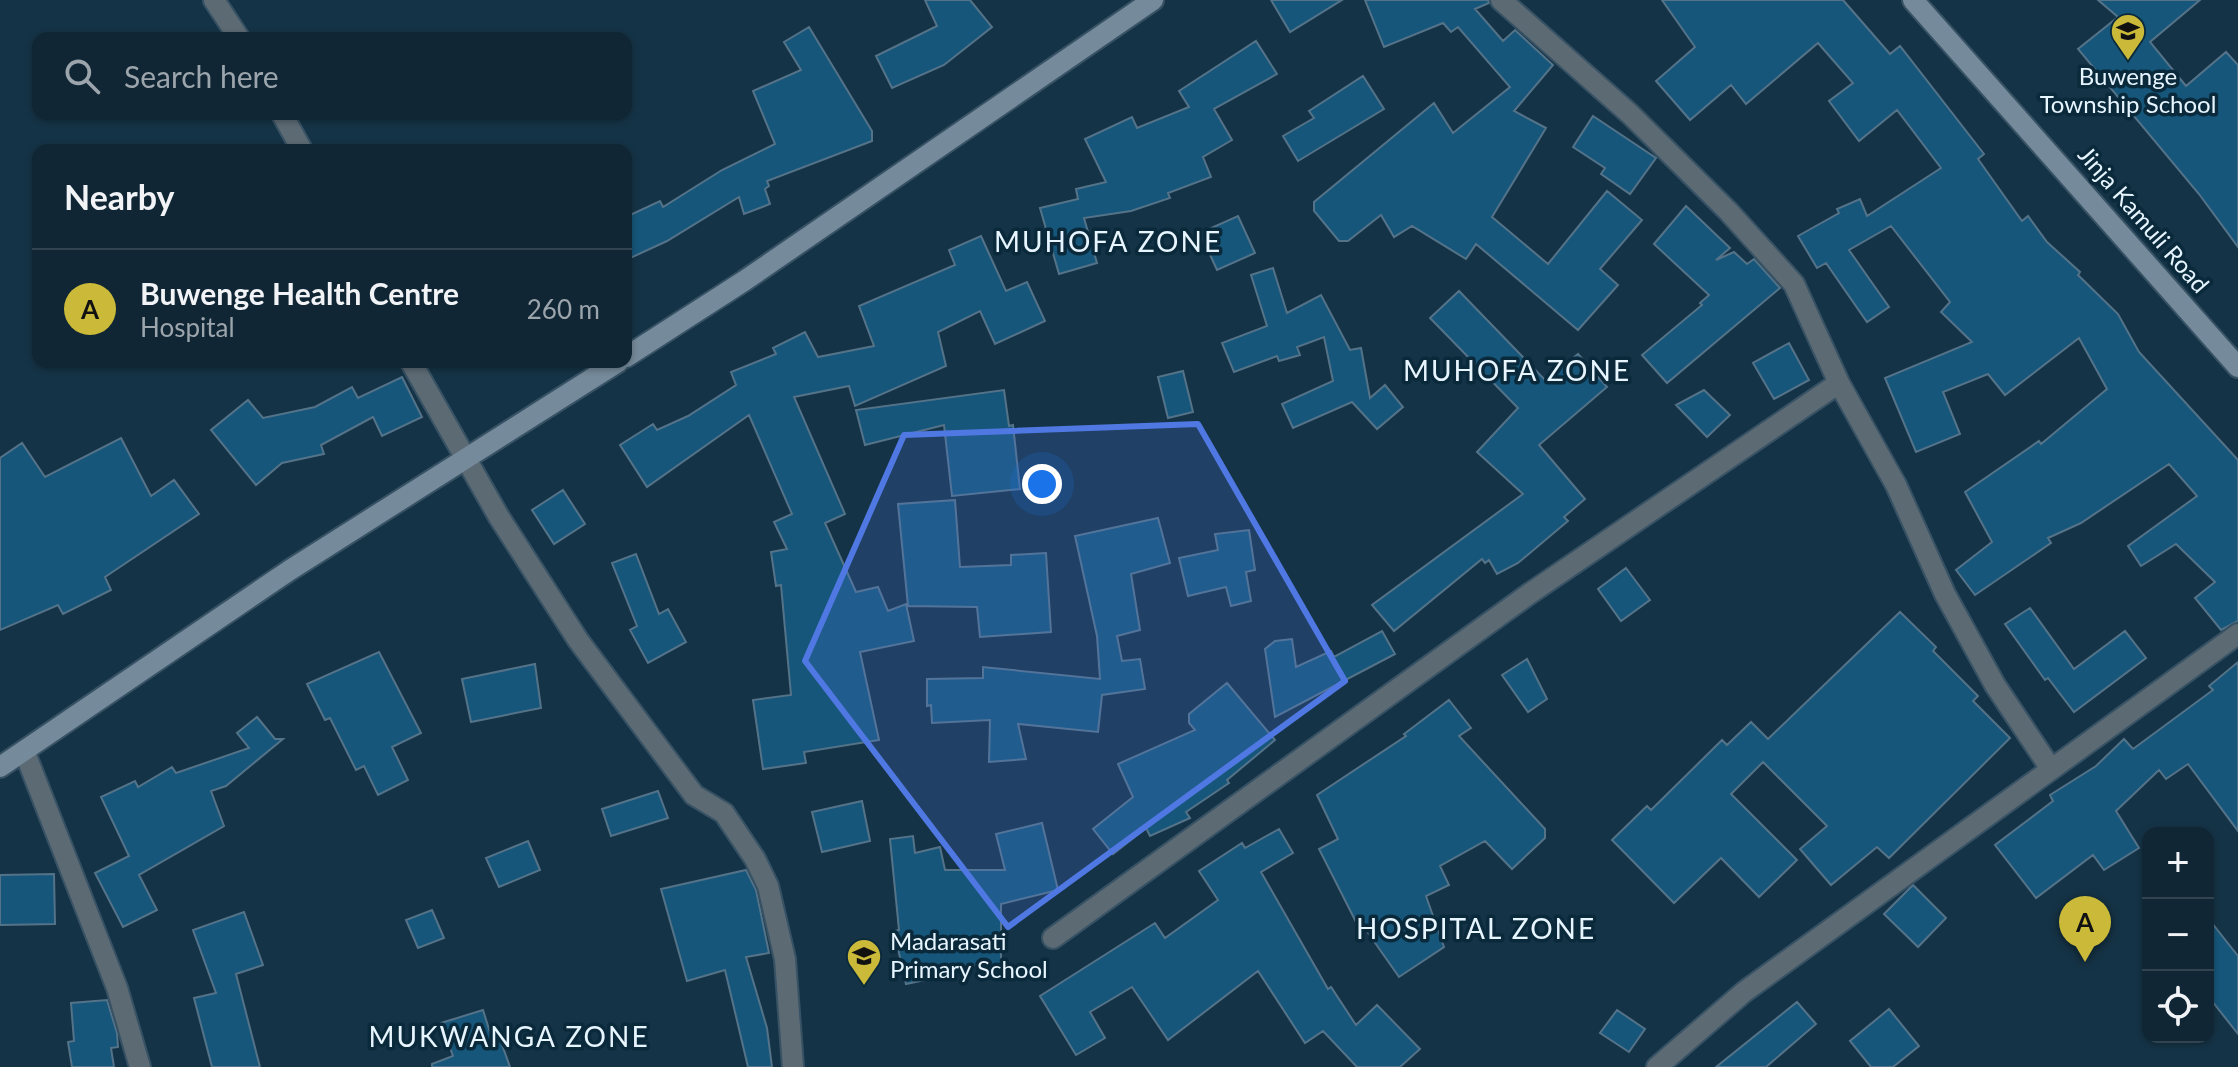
<!DOCTYPE html>
<html lang="en">
<head>
<meta charset="utf-8">
<style>
	body { margin:0; font-family:Lato,sans-serif; background:#192e3c; color:#f1f3f6 }
	.controls { position:absolute; right:24px; bottom:24px; display:grid; overflow:hidden; border-radius:16px; box-shadow:0 2px 6px #0004 }
	.controls button { width:72px; height:72px; display:grid; place-items:center; padding:0; border:0; border-bottom:2px solid #30434f; background:#102634; color:#f1f3f6; font:40px sans-serif }
	.you { position:absolute; left:1042px; top:484px; width:28px; height:28px; margin:-20px; border:6px solid #fff; border-radius:50%; background:#1a73e8; box-shadow:0 0 0 12px #1a73e833 }
	.badge { display:grid; place-items:center; width:52px; height:52px; border-radius:50%; background:#cbba39; color:#111; font-size:26px; font-weight:700 }
	.pin { position:absolute; translate:-50% -66px; filter:drop-shadow(0 2px 4px #0008) }
	.pin::after { content:''; position:absolute; top:42px; width:28px; height:24px; background:inherit; clip-path:polygon(0 0,100% 0,50% 100%) }
	.list { margin:0; padding:0; list-style:none }
	h2 { display:flex; justify-content:space-between; align-items:center; height:104px; margin:0; padding:0 32px; font-size:34px }
	h2 small { font-size:26px; font-weight:400; color:#9ca5ac }
	.list li { display:grid; grid-template-columns:52px 1fr auto; gap:24px; align-items:center; box-sizing:border-box; height:120px; padding:0 32px; border-top:2px solid #30434f }
	.list b { display:block; font-size:30px; white-space:nowrap }
	.list p { margin:0; font-size:26px; white-space:nowrap; color:#9ca5ac }
	.list em { font-size:26px; font-style:normal; color:#9ca5ac }
	.icon { flex:none; width:44px; height:44px; fill:none; stroke:currentColor; stroke-width:2; stroke-linecap:round; stroke-linejoin:round }
	.map { position:relative; flex:none; width:2238px; height:1067px; overflow:hidden }
	.search { position:absolute; background:#102634; box-shadow:0 2px 6px #0004; left:32px; top:32px; width:600px; height:88px; display:flex; align-items:center; gap:20px; box-sizing:border-box; padding:0 28px; border-radius:16px; color:#9ca5ac; font-size:30px }
	.panel { position:absolute; background:#102634; box-shadow:0 2px 6px #0004; left:32px; top:144px; width:600px; height:224px; border-radius:16px }
	.map>svg:first-child { display:block }
</style>
</head>
<body>
<div class="map">
<svg width="2238" height="1067" viewBox="0 0 2238 1067">
	<rect width="100%" height="100%" fill="#153346"/>
	<path fill="#16567a" stroke="#547389" stroke-width="2" d="M925,0h45l22,27 -48,38 -52,23 -16,-32 61,-30z
		M1271,0h71l-52,32z
		M1365,0h123l1,3 -14,6 28,32 12,-11 38,35 -39,46 32,17 -54,89 56,47 59,-73 35,29 -42,49 18,16 -40,45 -102,-86 -10,15 -54,-33 -18,11 -13,-22 -33,26h-9l-25,-30v-9l120,-99 19,30 57,-46 -52,-60 -7,5 -8,-9 -59,24z
		M1662,0h181l47,54 10,-8 84,108 -6,5 44,62 6,-5 19,26 33,30 -2,3 40,39 21,38 99,108v161l-17,9 -26,-32 20,-16 -39,-38 -35,22 -13,-20 69,-50 -28,-32 -88,59 -33,15 3,5 -76,52 -19,-25 36,-28 -27,-50 74,-51 2,3 66,-55 -28,-51 -74,57 -17,-21 -45,18 17,42 -44,18 -31,-74 87,-36 -31,-30 9,-10 -59,-76 -42,24 40,57 -22,15 -41,-59 -9,5 -19,-32 41,-23 -2,-4 23,-10 7,17 74,-48 -44,-58 -38,31 -30,-40 24,-18 -35,-40 -72,61 -15,-19 -41,35 -34,-39 39,-34z
		M2098,0h102l-50,42 36,44 40,-34 12,13v182l-39,-53 -121,-145 40,-32z
		M809,27l63,104v10l-105,40 2,5 -4,3 5,15 -26,10 -5,-17 -72,44 -41,19v-43l34,-16 3,6 59,-37 53,-26 -22,-53 48,-21 -17,-28z
		M1256,41l21,33 -63,35 18,31 -29,17 8,20 -43,16 2,5 -39,13 -47,7 13,45 -38,11 -19,-66 38,-9 -2,-10 30,-7 -21,-43 47,-22 5,11 52,-21 -10,-16z
		M1363,76l21,33 -86,52 -15,-25 31,-18 -5,-7z
		M1593,116l63,42 -26,36 -29,-20 4,-6 -32,-21z
		M1686,206l44,42 -14,12 18,-8 13,12 7,-5 26,29 -113,95 -25,-28 60,-50 -2,-2 9,-8 -55,-51z
		M1238,216l17,37 -38,17 -17,-37z
		M981,236l25,55 21,-9 18,39 -50,23 -15,-33 -42,21 8,34 -91,40 -6,-20 -55,11 51,117 -20,9 31,69 22,-5 10,24 18,-7 8,37 -54,11 19,88 -75,12 2,11 -43,6 -10,-69 38,-5 -10,-110 -5,1 -5,-34 16,-3 -13,-27 18,-8 -43,-99 -102,72 -27,-42 33,-21 4,6 31,-14 48,-31 -5,-13 45,-18 -3,-6 32,-16 13,25 56,-11 -15,-40 96,-41 -6,-15z
		M1273,268l14,45 34,-18 29,55 11,-2 9,50 15,-13 18,22 -26,22 -25,-27 -59,26 -11,-24 51,-23 -9,-44 -27,10 3,8 -21,6 -2,-5 -43,16 -12,-29 45,-17 -16,-51z
		M1459,291l87,90 32,-27 29,33 -68,58 46,54 -21,18 4,4 -50,42 -21,11 -8,-14 -4,3 -3,-4 -88,72 -22,-26 151,-111 -46,-42 41,-44 -88,-90z
		M1789,343l20,37 -35,19 -21,-36z
		M1183,371l10,41 -25,6 -10,-41z
		M402,377l20,40 -40,19 -9,-19 -52,28 3,9 -42,9 -26,22 -45,-55 37,-30 15,18 52,-11 37,-20 6,11z
		M1004,390l5,36 4,-1 7,64 -68,7 -8,-71 -79,20 -9,-35z
		M1704,390l26,25 -23,22 -31,-32z
		M121,438l30,58 23,-16 25,34 -94,63 6,13 -48,24 -5,-9 -58,25v-172l22,-15 23,34z
		M563,490l22,34 -31,20 -22,-34z
		M955,500l5,67 51,-2v-10l35,-2 5,79 -71,5 -3,-30 -69,-1 -10,-102z
		M1158,518l12,45 -39,11 9,56 -23,6 5,25 18,-2 5,30 -43,6 -4,37 -80,-8 8,35 -37,3 1,-42 -58,3 -1,-18 -4,1v-27l56,-1v-11l117,12 -3,-43 -22,-100z
		M1249,530l6,40 -9,2 5,29 -20,5 -5,-19 -38,9 -9,-38 39,-8 -3,-16z
		M636,554l23,60 9,-5 18,33 -38,21 -18,-33 7,-4 -25,-63z
		M1626,568l24,32 -29,21 -23,-32z
		M2030,608l44,61 51,-38 21,27 -72,54 -26,-34 -3,2 -40,-56z
		M1900,612l36,35 -3,4 45,45 -5,5 37,37 -121,120 -12,-11 -46,38 -31,-36 27,-23 -64,-64 -32,32 66,66 -38,37 -38,-39 -47,45 -62,-63 35,-34 4,4 71,-70 5,5 24,-23 17,17z
		M1382,631l13,23 -120,63 -10,-68 10,-8 17,-2 4,28 35,-16 3,6z
		M379,652l42,81 -29,14 16,33 -30,15 -14,-29 -8,4 -26,-52 -5,2 -18,-36z
		M1527,659l20,40 -19,13 -26,-37z
		M2238,662v169l-50,-67 -22,15 -7,-9 -43,41 23,37 -35,22 -11,-15 -57,43 -41,-53 58,-44 -3,-6 46,-29 28,-27 9,10 80,-59 -4,-4z
		M535,664l6,44 -70,14 -9,-43z
		M1227,683l48,57 -48,40 2,3 -43,29 4,6 -40,18 -4,-8 -33,26 -20,-25 40,-32 -15,-33 77,-34 -6,-7v-9z
		M1449,700l22,28 -12,8 86,93v9l-33,31 -27,-28 -45,25 9,19 -23,11 18,51 -45,30 -40,-57 -3,2 -37,-73 19,-10 -21,-44 89,-59 -2,-2z
		M257,717l18,22h8l-57,47 -15,5 13,35 -85,49 18,35 -34,17 -28,-54 34,-17 -28,-59 34,-16 3,6 34,-20 4,6 73,-25 -12,-15z
		M658,791l10,27 -57,18 -9,-27z
		M862,801l8,40 -48,11 -10,-40z
		M1042,823l16,67 -57,14v61l-60,1 3,10 -38,8 -12,-53 5,-1 -9,-91 23,-3 2,17 25,-6 5,23h60l-9,-36z
		M1279,829l14,24 -32,19 67,117 3,-2 25,38 21,-20 43,44 -20,18h-43l-34,-36 -18,12 -47,-72 -90,69 -36,-53 -42,25 15,26 -29,17 -36,-59 115,-73 10,15 53,-38 -19,-29 43,-28 3,5z
		M528,841l12,29 -41,17 -13,-29z
		M746,870l10,20 13,63 -23,4 21,71 5,39h-24l-23,-97 -38,11 -26,-92z
		M54,874l1,50 -55,1v-50z
		M1913,885l33,33 -28,29 -34,-33z
		M432,910l12,28 -26,10 -12,-28z
		M244,912l19,53 -27,9 24,93h-48l-18,-69 22,-5 -23,-63z
		M2208,918l30,38v78l-30,-38z
		M107,1000l10,33 1,14 -7,1 3,19h-42l-4,-25 6,-1 -3,-38z
		M1797,1002l19,22 -50,43h-50z
		M1889,1009l30,37 -26,21h-22l-21,-26z
		M483,1010l10,32 7,-3 10,28h-78v-3l21,-8 -12,-33z
		M1617,1010l28,19 -16,23 -29,-19z"/>
	<g fill="none" stroke-linecap="round" stroke-linejoin="round">
		<g stroke="#375264" stroke-width="24">
			<path id="minor" d="M214,0l25,38
				M1501,0l129,114 99,98 65,72 45,99 57,102 49,109 50,91 56,84
				M282,114l20,36
				M411,362l88,155 79,123 116,155 30,18 31,46 13,27 17,73 8,108
				M25,753l92,235 23,79
				M1053,938l476,-344 310,-211
				M1657,1067l87,-75 494,-358"/>
		</g>
		<g stroke="#375264" stroke-width="24">
			<path id="secondary" d="M1913,0l325,367
				M626,357l118,-76 409,-281
				M0,767l290,-197 328,-208"/>
		</g>
		<use href="#minor" stroke="#5c6a74" stroke-width="20"/>
		<use href="#secondary" stroke="#758a9a" stroke-width="20"/>
	</g>
	<path fill="#5078e2" fill-opacity="0.2" stroke="#5078e2" stroke-width="6" stroke-linejoin="round" d="M1198,424l147,257 -337,246 -203,-266 99,-226z"/>
	<defs>
		<g id="school-pin" transform="scale(1.8)"><path d="M0 17L-7.5 6A9.5 9.5 0 1 1 7.5 6Z" fill="#cbba39" stroke="#0a293b"/><path d="M0-5L7-2L0 1L-7-2ZM-4 1L0 2.5L4 1V4Q0 6-4 4Z" fill="#111"/></g>
	</defs>
	<g fill-rule="evenodd">
		<use href="#school-pin" x="2128" y="31"/>
		<use href="#school-pin" x="864" y="956"/>
	</g>
	<g text-anchor="middle" stroke-width="7" stroke-linejoin="round" paint-order="stroke">
		<g font-size="24" fill="#e7f5ff" stroke="#0a293b">
			<text x="2128" y="85">Buwenge<tspan x="2128" dy="28">Township School</tspan></text>
			<text x="890" y="950" text-anchor="start">Madarasati<tspan x="890" dy="28">Primary School</tspan></text>
		</g>
		<g font-size="24" fill="#e7f5ff" stroke="#0a293b">
			<text transform="translate(2143 220) rotate(49)" y="8">Jinja Kamuli Road</text>
		</g>
		<g font-size="28" letter-spacing="2" fill="#e7f5ff" stroke="#0a293b">
			<text x="1108" y="252">MUHOFA ZONE</text>
			<text x="1517" y="381">MUHOFA ZONE</text>
			<text x="1476" y="939">HOSPITAL ZONE</text>
			<text x="509" y="1047">MUKWANGA ZONE</text>
		</g>
	</g>
</svg>
<div class="controls">
<button>+</button>
<button>−</button>
<button><svg class="icon" aria-label="locate" viewBox="0 0 24 24"><circle cx="12" cy="12" r="6"/><path d="M12 2v4M12 18v4M2 12h4M18 12h4"/></svg></button>
</div>
<div class="you"></div>
<div class="pin badge" style="left:2085px;top:962px">A</div>
<div class="search"><svg class="icon" aria-label="search" viewBox="0 0 24 24"><circle cx="10" cy="10" r="6"/><path d="M15 15l6 6"/></svg>Search here</div>
<section class="panel">
<h2>Nearby<small></small></h2>
<ul class="list">
<li><span class="badge">A</span><div><b>Buwenge Health Centre</b><p>Hospital</p></div><em>260 m</em></li>
</ul>
</section>
</div>
</body>
</html>
